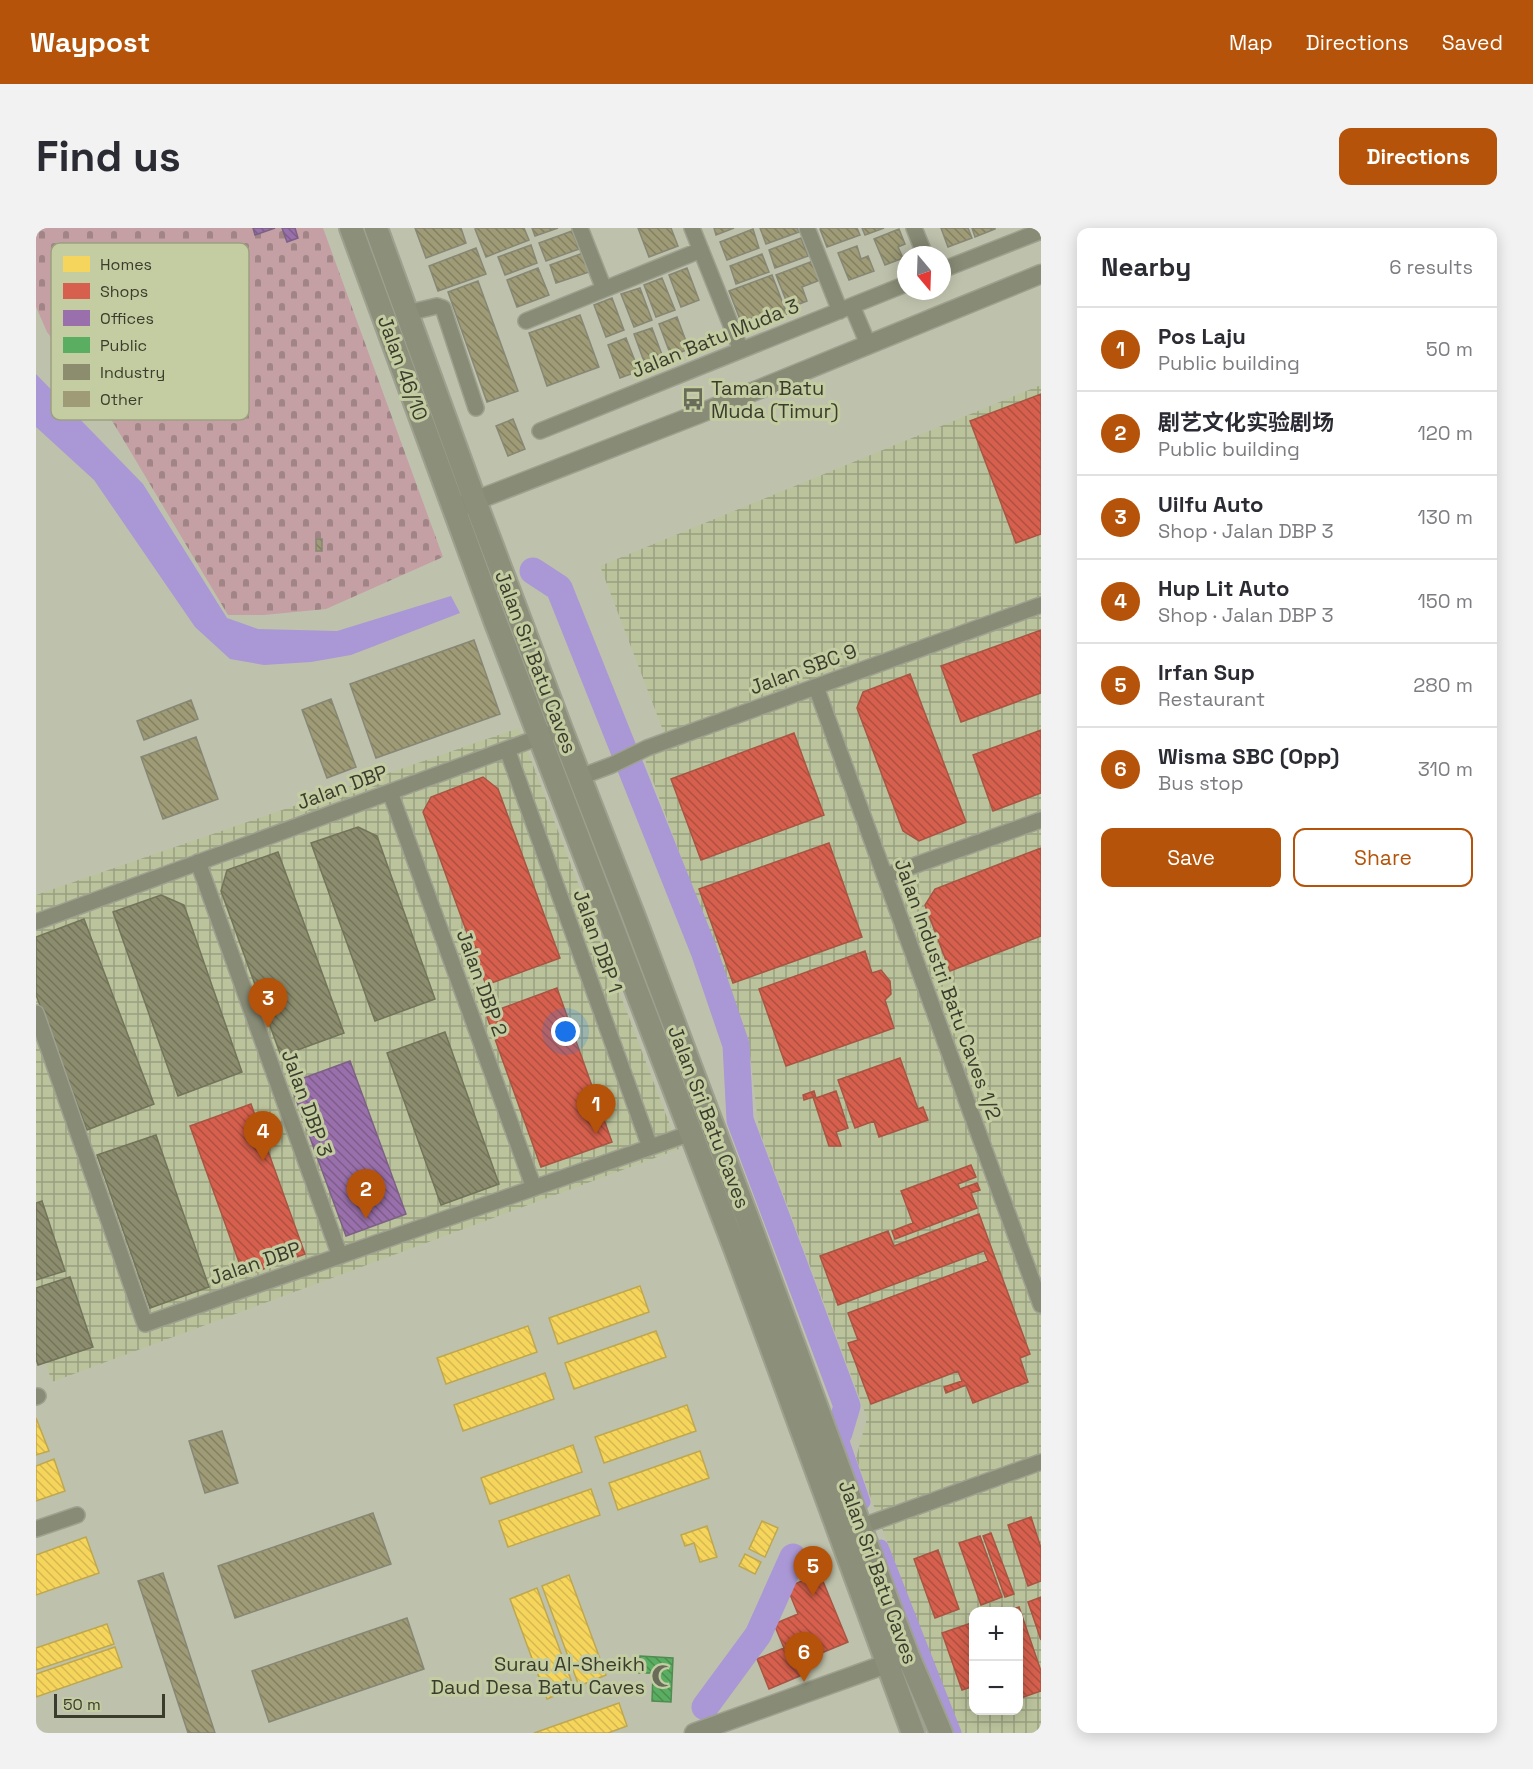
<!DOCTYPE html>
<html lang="en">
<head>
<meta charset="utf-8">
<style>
	body { margin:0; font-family:"Space Grotesk","Noto Sans SC",sans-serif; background:#f2f2f3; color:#2b2b33 }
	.controls { position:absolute; right:18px; bottom:18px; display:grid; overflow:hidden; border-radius:12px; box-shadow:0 3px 15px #0003 }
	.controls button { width:54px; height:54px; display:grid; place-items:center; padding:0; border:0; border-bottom:2px solid #e1e1e2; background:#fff; color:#2b2b33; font:30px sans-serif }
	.compass { position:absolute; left:861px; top:18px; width:54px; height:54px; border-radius:50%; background:#fff; box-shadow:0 3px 15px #0003; rotate:161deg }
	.scale { position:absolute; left:18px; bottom:15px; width:111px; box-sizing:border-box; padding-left:6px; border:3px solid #3a3d2c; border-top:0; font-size:16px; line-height:21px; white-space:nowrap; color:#3a3d2c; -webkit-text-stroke:4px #c4cca2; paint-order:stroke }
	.you { position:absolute; left:530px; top:804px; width:21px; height:21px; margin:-15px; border:4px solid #fff; border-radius:50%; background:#1a73e8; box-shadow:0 0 0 9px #1a73e833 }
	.badge { display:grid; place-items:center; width:39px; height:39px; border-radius:50%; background:#b45309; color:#fff; font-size:20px; font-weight:700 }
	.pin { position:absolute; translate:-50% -50px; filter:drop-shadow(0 2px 3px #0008) }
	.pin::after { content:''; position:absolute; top:32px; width:21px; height:18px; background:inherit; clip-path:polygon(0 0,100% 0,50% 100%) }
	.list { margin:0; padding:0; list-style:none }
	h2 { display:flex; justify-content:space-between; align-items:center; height:78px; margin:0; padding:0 24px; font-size:26px }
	h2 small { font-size:20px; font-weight:400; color:#7c7c81 }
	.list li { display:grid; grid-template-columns:39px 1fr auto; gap:18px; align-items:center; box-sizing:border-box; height:84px; padding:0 24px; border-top:2px solid #e1e1e2 }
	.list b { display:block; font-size:22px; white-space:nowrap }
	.list p { margin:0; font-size:20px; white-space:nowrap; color:#7c7c81 }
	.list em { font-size:20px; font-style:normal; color:#7c7c81 }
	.actions { display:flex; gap:12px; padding:18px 24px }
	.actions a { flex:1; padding:14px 0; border:2px solid #b45309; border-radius:12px; text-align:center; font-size:21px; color:#b45309 }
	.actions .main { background:#b45309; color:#fff }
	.map { position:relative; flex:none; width:1005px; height:1505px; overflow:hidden; border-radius:12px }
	header { display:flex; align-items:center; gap:36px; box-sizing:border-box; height:84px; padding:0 30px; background:#b45309; color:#fff }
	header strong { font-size:28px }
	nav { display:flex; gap:33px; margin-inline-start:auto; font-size:21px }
	.intro { display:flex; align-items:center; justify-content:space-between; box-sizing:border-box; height:144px; padding:0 36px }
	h1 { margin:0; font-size:42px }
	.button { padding:15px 27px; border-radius:12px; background:#b45309; color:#fff; font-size:21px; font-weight:700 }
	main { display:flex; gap:36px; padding:0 36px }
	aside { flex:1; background:#fff; border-radius:12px; box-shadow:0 3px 15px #0003 }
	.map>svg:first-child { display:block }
</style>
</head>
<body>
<header>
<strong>Waypost</strong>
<nav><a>Map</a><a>Directions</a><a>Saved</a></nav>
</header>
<div class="intro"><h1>Find us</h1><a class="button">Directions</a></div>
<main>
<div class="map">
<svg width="1005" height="1505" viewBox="0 0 1005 1505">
	<defs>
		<pattern id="industrial-grid" width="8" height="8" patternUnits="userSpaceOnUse" patternTransform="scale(1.5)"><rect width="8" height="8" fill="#bbc39d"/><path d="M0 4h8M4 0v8" fill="none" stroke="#99a080"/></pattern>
		<pattern id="cemetery-stones" width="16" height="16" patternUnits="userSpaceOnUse" patternTransform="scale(1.5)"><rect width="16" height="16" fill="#c4a0a4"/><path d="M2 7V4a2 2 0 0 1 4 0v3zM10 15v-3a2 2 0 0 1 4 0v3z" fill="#a08486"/></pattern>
		<pattern id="homes-back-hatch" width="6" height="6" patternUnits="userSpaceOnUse" patternTransform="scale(1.5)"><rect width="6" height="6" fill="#f6d55c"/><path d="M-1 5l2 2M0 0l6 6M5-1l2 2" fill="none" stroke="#d4b850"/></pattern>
		<pattern id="shops-back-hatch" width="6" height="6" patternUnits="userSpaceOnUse" patternTransform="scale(1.5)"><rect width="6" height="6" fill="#d6604d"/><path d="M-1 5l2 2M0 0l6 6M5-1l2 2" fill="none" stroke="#af5040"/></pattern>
		<pattern id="offices-back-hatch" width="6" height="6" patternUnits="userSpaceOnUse" patternTransform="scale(1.5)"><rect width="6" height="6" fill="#9970ab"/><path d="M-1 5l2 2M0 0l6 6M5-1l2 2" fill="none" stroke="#7e5d8b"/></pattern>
		<pattern id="public-back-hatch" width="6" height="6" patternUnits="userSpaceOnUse" patternTransform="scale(1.5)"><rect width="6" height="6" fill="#5aae61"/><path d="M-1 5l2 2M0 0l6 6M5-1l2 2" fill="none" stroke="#4b8f50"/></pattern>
		<pattern id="industry-back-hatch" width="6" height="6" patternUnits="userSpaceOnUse" patternTransform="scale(1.5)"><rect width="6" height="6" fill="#8c8c6e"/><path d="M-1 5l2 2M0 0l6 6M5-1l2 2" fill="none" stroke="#73745b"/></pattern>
		<pattern id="building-back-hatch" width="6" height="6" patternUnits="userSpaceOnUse" patternTransform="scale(1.5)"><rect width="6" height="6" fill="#9e9b76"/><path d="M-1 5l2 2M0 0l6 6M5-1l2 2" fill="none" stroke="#828061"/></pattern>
	</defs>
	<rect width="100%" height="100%" fill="#bec2ac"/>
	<path fill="url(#industrial-grid)" fill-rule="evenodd" d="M1005,157v1348h-83l-102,-275 11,-40 -108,-288 -11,-91 -109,-296 25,-10 -64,-167zM938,1384h44v98h-44z
		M483,500l160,421 -627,233 -16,-47v-440z"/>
	<path fill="url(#cemetery-stones)" d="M0,0h287l120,329 -117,52 -62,6h-36l-114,-191 -67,-92 -11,-25z"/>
	<path fill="#aa97d5" d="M0,146l107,110 84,134 31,11 79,2 114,-35 9,17 -109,42 -40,7 -47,3 -34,-6 -35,-32 -101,-147 -58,-53z"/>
	<path fill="url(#homes-back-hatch)" stroke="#bea74e" stroke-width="1.5" d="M604,1058l9,26 -91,32 -9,-26z
		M492,1098l9,26 -91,32 -9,-26z
		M620,1103l10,26 -92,32 -9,-26z
		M509,1145l9,26 -91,32 -9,-26z
		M651,1177l9,26 -92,32 -9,-26z
		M0,1190l13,33 -13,4z
		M537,1217l9,27 -92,32 -9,-26z
		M664,1223l9,27 -91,32 -9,-27z
		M18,1231l11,32 -29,10v-35z
		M555,1261l9,26 -92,32 -9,-26z
		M726,1293l16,7 -13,29 -16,-8z
		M671,1298l10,31 -17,5 -6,-19 -9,3 -4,-11z
		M50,1309l13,36 -63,22v-40z
		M709,1326l16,8 -6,12 -16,-8z
		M533,1347l37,100 -27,11 -37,-100z
		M501,1360l37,100 -27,11 -37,-100z
		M71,1396l7,20 -78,26v-22z
		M79,1419l7,20 -86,30v-23z
		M583,1475l8,23 -19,7h-74z"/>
	<path fill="url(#shops-back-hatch)" stroke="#a75643" stroke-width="1.5" d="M1005,166v140l-25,9 -46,-122z
		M1005,402v63l-80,29 -20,-56z
		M874,446l56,148 -47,19 -16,-10 -46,-123 6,-16z
		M1005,502v63l-48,18 -20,-56z
		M758,505l30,82 -123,45 -30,-81z
		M447,549l15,12 62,169 -74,27 -63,-173 8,-15z
		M793,615l33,94 -129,46 -34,-94z
		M1005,620v88l-91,35 -25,-66 10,-16z
		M829,723l7,22 9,-3 9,11 1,13 -6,6 9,28 -108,38 -27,-77z
		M521,760l55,154 -71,25 -55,-153z
		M864,830l18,51 5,-2 5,13 -49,17 -5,-16 -19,7 -17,-48z
		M778,863l2,7 20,-7 12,37 -12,4 5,14h-12l-16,-49 -9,3 -1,-5z
		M215,876l54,150 -61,22 -54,-150z
		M935,937l5,12 -18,7 2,5 17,-6 3,7 -9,3 6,15 -82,31 -3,-8 21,-8 -12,-32z
		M943,986l51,140 -10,4 8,24 -55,21 -7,-18 -20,8 -2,-6 18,-6 -4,-10 -87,33 -23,-61 10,-3 -10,-27 140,-52 -4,-10 -146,54 -18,-49 68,-25 6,15z
		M995,1289l10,31v33l-13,5 -20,-61z
		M955,1305l23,61 -9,3 -22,-61z
		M944,1308l22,61 -21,8 -22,-62z
		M902,1322l21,59 -24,9 -21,-59z
		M784,1346l28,68 -46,19 -2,-4 -5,2 7,16 -33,14 -12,-30 27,-11 -10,-24 24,-10 -11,-27z
		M1005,1369v43l-13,-38z
		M983,1379l22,64v20l-23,8v-87h-14z
		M938,1394v64l-12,4 -20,-57z"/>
	<path fill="url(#offices-back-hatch)" stroke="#7c6185" stroke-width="1.5" d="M217,0h22l-20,7z
		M246,0h13l3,10 -11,4z
		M314,833l56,153 -60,22 -56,-153z"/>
	<path fill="url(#public-back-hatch)" stroke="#508c51" stroke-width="1.5" d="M604,1428l33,2 -2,44 -19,-1 1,-28h-14z"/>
	<path fill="url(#industry-back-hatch)" stroke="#73745a" stroke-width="1.5" d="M322,599l19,9 58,163 -60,22 -64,-178z
		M242,624l66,181 -63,23 -60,-165 6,-21z
		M125,667l23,10 58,167 -64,24 -65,-184z
		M48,691l70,185 -67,26 -51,-135v-58z
		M409,804l54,152 -58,21 -54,-152z
		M120,907l53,152 -59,21 -53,-153z
		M6,973l23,70 -29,9v-77z
		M34,1049l23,70 -55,18 -2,-6v-71z"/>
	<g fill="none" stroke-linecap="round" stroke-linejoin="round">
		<path stroke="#aa97d5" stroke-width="15" d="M803,1205l24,69
			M845,1319l73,186"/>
		<path stroke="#aa97d5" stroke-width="27" d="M497,343l26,17 145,363 32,94 4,75 107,286 -8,27
			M669,1479l53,-72 35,-78"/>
	</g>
	<path fill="url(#building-back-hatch)" stroke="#878776" stroke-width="1.5" d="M379,0h46l5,15 -40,15z
		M442,0h46l5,12 -43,17 -11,-28z
		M496,0h26l-23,8z
		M602,0h33l7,18 -29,11z
		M678,0h20l-18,7z
		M724,0h37l2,4 -33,12z
		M786,0h35l3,7 -33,12 -7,-18z
		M826,0h22l-19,7z
		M905,0h27l4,10 -24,9z
		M936,0h23v1l-20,8z
		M717,1l6,19 -32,12 -7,-18z
		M863,1l6,15 -7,3 5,11 -18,7 -11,-26z
		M536,3l7,18 -33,12 -7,-18z
		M765,10l7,18 -33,12 -6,-18z
		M495,17l6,18 -32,12 -7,-18z
		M821,18l4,13 7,-3 6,15 -25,9 -11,-27z
		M440,20l10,26 -48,17 -9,-25z
		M547,25l6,19 -33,11 -6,-18z
		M726,26l7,18 -33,12 -6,-18z
		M777,33l7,19 -18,7 5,14 -18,7 -13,-33z
		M502,40l11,27 -32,12 -10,-27z
		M651,40l12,32 -18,7 -12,-32z
		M736,47l15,39 -29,11 -3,-8 -14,5 -12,-31z
		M626,50l13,32 -19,7 -12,-32z
		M442,53l40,110 -31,11 -39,-110z
		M604,60l12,32 -18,7 -13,-33z
		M576,70l12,32 -18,7 -12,-32z
		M544,87l19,52 -52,19 -18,-53z
		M641,89l12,32 -18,7 -12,-32z
		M616,100l12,32 -18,7 -12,-33z
		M590,110l13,33 -19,7 -12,-33z
		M477,191l12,30 -17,7 -12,-30z
		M280,311h6v12h-6z
		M438,412l26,74 -124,44 -26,-74z
		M295,471l25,68 -29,11 -25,-68z
		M155,472l7,19 -54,21 -7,-19z
		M160,509l22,62 -55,20 -22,-62z
		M186,1203l16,52 -33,10 -16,-52z
		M337,1285l18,51 -156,54 -17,-52z
		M127,1345l52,160h-27l-50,-152z
		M371,1390l17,51 -155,53 -17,-51z"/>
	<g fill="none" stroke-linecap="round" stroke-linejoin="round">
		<g stroke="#9ea18f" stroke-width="18">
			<path id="minor" d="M544,0l24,61
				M656,0l49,122
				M771,0l33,83
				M878,0l11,27
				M906,42l99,-39
				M816,78l16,38
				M371,85l30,-7 6,2 33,100
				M490,93l175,-71
				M504,203l366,-147
				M780,459l225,618
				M471,521l143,398
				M544,549l32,-12 35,-17 394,-143
				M354,564l144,396
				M162,634l142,394
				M849,648l156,-56
				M0,694l512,-188
				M0,785l109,311 546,-191
				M0,1169l2,-1
				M824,1299l181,-65
				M0,1301l41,-14"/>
		</g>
		<g stroke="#9ea18f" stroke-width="21">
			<path id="tertiary" d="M428,277l237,-92 340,-139
				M658,1505l206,-74"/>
		</g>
		<g stroke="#9ea18f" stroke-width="26">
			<path id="primary" d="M315,0l145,395 239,625 178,485
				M340,0l99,273 86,228 73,188 114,303 143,391 17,45 33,77"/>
		</g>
		<use href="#minor" stroke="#888b75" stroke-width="15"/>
		<use href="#tertiary" stroke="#888b75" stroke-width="18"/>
		<use href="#primary" stroke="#8c907a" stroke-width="22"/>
	</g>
	<defs>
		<g id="bus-bare" transform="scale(1.8)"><path d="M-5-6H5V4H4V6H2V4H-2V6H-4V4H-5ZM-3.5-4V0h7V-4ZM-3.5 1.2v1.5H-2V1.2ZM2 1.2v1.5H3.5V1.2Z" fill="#686c59" stroke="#c4cca2" stroke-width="2.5" paint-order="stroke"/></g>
		<g id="mosque-bare" transform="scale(1.8)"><path d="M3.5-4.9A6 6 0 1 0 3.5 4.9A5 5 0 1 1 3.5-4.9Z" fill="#686c59" stroke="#c4cca2" stroke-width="2.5" paint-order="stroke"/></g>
	</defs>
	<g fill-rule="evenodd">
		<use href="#bus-bare" x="657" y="171"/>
		<use href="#mosque-bare" x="627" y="1448"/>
	</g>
	<g text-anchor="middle" stroke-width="6" stroke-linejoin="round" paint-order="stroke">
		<g font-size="20" fill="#3a3d2c" stroke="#c4cca2">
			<text transform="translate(679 110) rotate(-22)" y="7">Jalan Batu Muda 3</text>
			<text transform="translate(367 140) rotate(70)" y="7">Jalan 46/10</text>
			<text transform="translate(500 434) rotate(69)" y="7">Jalan Sri Batu Caves</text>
			<text transform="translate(767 441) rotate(-20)" y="7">Jalan SBC 9</text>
			<text transform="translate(306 559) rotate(-20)" y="7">Jalan DBP</text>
			<text transform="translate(562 713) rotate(70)" y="7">Jalan DBP 1</text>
			<text transform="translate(446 755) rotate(70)" y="7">Jalan DBP 2</text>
			<text transform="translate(912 761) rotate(70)" y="7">Jalan Industri Batu Caves 1/2</text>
			<text transform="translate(271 875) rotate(70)" y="7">Jalan DBP 3</text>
			<text transform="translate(673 889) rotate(69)" y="7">Jalan Sri Batu Caves</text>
			<text transform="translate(219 1035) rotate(-19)" y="7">Jalan DBP</text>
			<text transform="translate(842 1344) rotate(70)" y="7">Jalan Sri Batu Caves</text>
		</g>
		<g font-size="20" fill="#3a3d2c" stroke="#c4cca2" text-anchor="start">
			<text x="675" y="167">Taman Batu<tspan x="675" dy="23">Muda (Timur)</tspan></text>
			<text x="609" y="1443" text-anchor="end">Surau Al-Sheikh<tspan x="609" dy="23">Daud Desa Batu Caves</tspan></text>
		</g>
	</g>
	<rect x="15" y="15" width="198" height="177" rx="9" fill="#c4cca2" stroke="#9ba17f" stroke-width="1.5"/>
	<rect x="27" y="28" width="27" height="16" fill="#f6d55c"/>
	<rect x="27" y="55" width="27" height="16" fill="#d6604d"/>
	<rect x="27" y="82" width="27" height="16" fill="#9970ab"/>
	<rect x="27" y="109" width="27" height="16" fill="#5aae61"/>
	<rect x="27" y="136" width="27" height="16" fill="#8c8c6e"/>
	<rect x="27" y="163" width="27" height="16" fill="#9e9b76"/>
	<g font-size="16" fill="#3a3d2c">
		<text x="64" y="42">Homes</text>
		<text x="64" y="69">Shops</text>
		<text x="64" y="96">Offices</text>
		<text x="64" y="123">Public</text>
		<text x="64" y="150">Industry</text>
		<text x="64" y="177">Other</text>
	</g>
</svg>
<div class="controls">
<button>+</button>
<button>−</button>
</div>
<svg class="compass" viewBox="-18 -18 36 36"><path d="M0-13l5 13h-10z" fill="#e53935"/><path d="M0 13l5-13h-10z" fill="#7c7c81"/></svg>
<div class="scale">50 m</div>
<div class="you"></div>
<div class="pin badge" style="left:560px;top:906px">1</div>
<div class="pin badge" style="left:330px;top:991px">2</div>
<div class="pin badge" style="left:232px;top:800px">3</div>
<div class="pin badge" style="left:227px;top:933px">4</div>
<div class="pin badge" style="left:777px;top:1368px">5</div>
<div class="pin badge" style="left:768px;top:1454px">6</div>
</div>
<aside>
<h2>Nearby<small>6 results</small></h2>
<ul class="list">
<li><span class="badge">1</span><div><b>Pos Laju</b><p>Public building</p></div><em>50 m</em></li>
<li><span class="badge">2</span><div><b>剧艺文化实验剧场</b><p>Public building</p></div><em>120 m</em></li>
<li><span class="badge">3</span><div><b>Uilfu Auto</b><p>Shop · Jalan DBP 3</p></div><em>130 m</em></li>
<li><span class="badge">4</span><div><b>Hup Lit Auto</b><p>Shop · Jalan DBP 3</p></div><em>150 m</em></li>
<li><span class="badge">5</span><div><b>Irfan Sup</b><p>Restaurant</p></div><em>280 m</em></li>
<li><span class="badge">6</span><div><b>Wisma SBC (Opp)</b><p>Bus stop</p></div><em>310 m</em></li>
</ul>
<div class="actions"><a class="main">Save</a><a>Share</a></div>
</aside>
</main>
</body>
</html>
